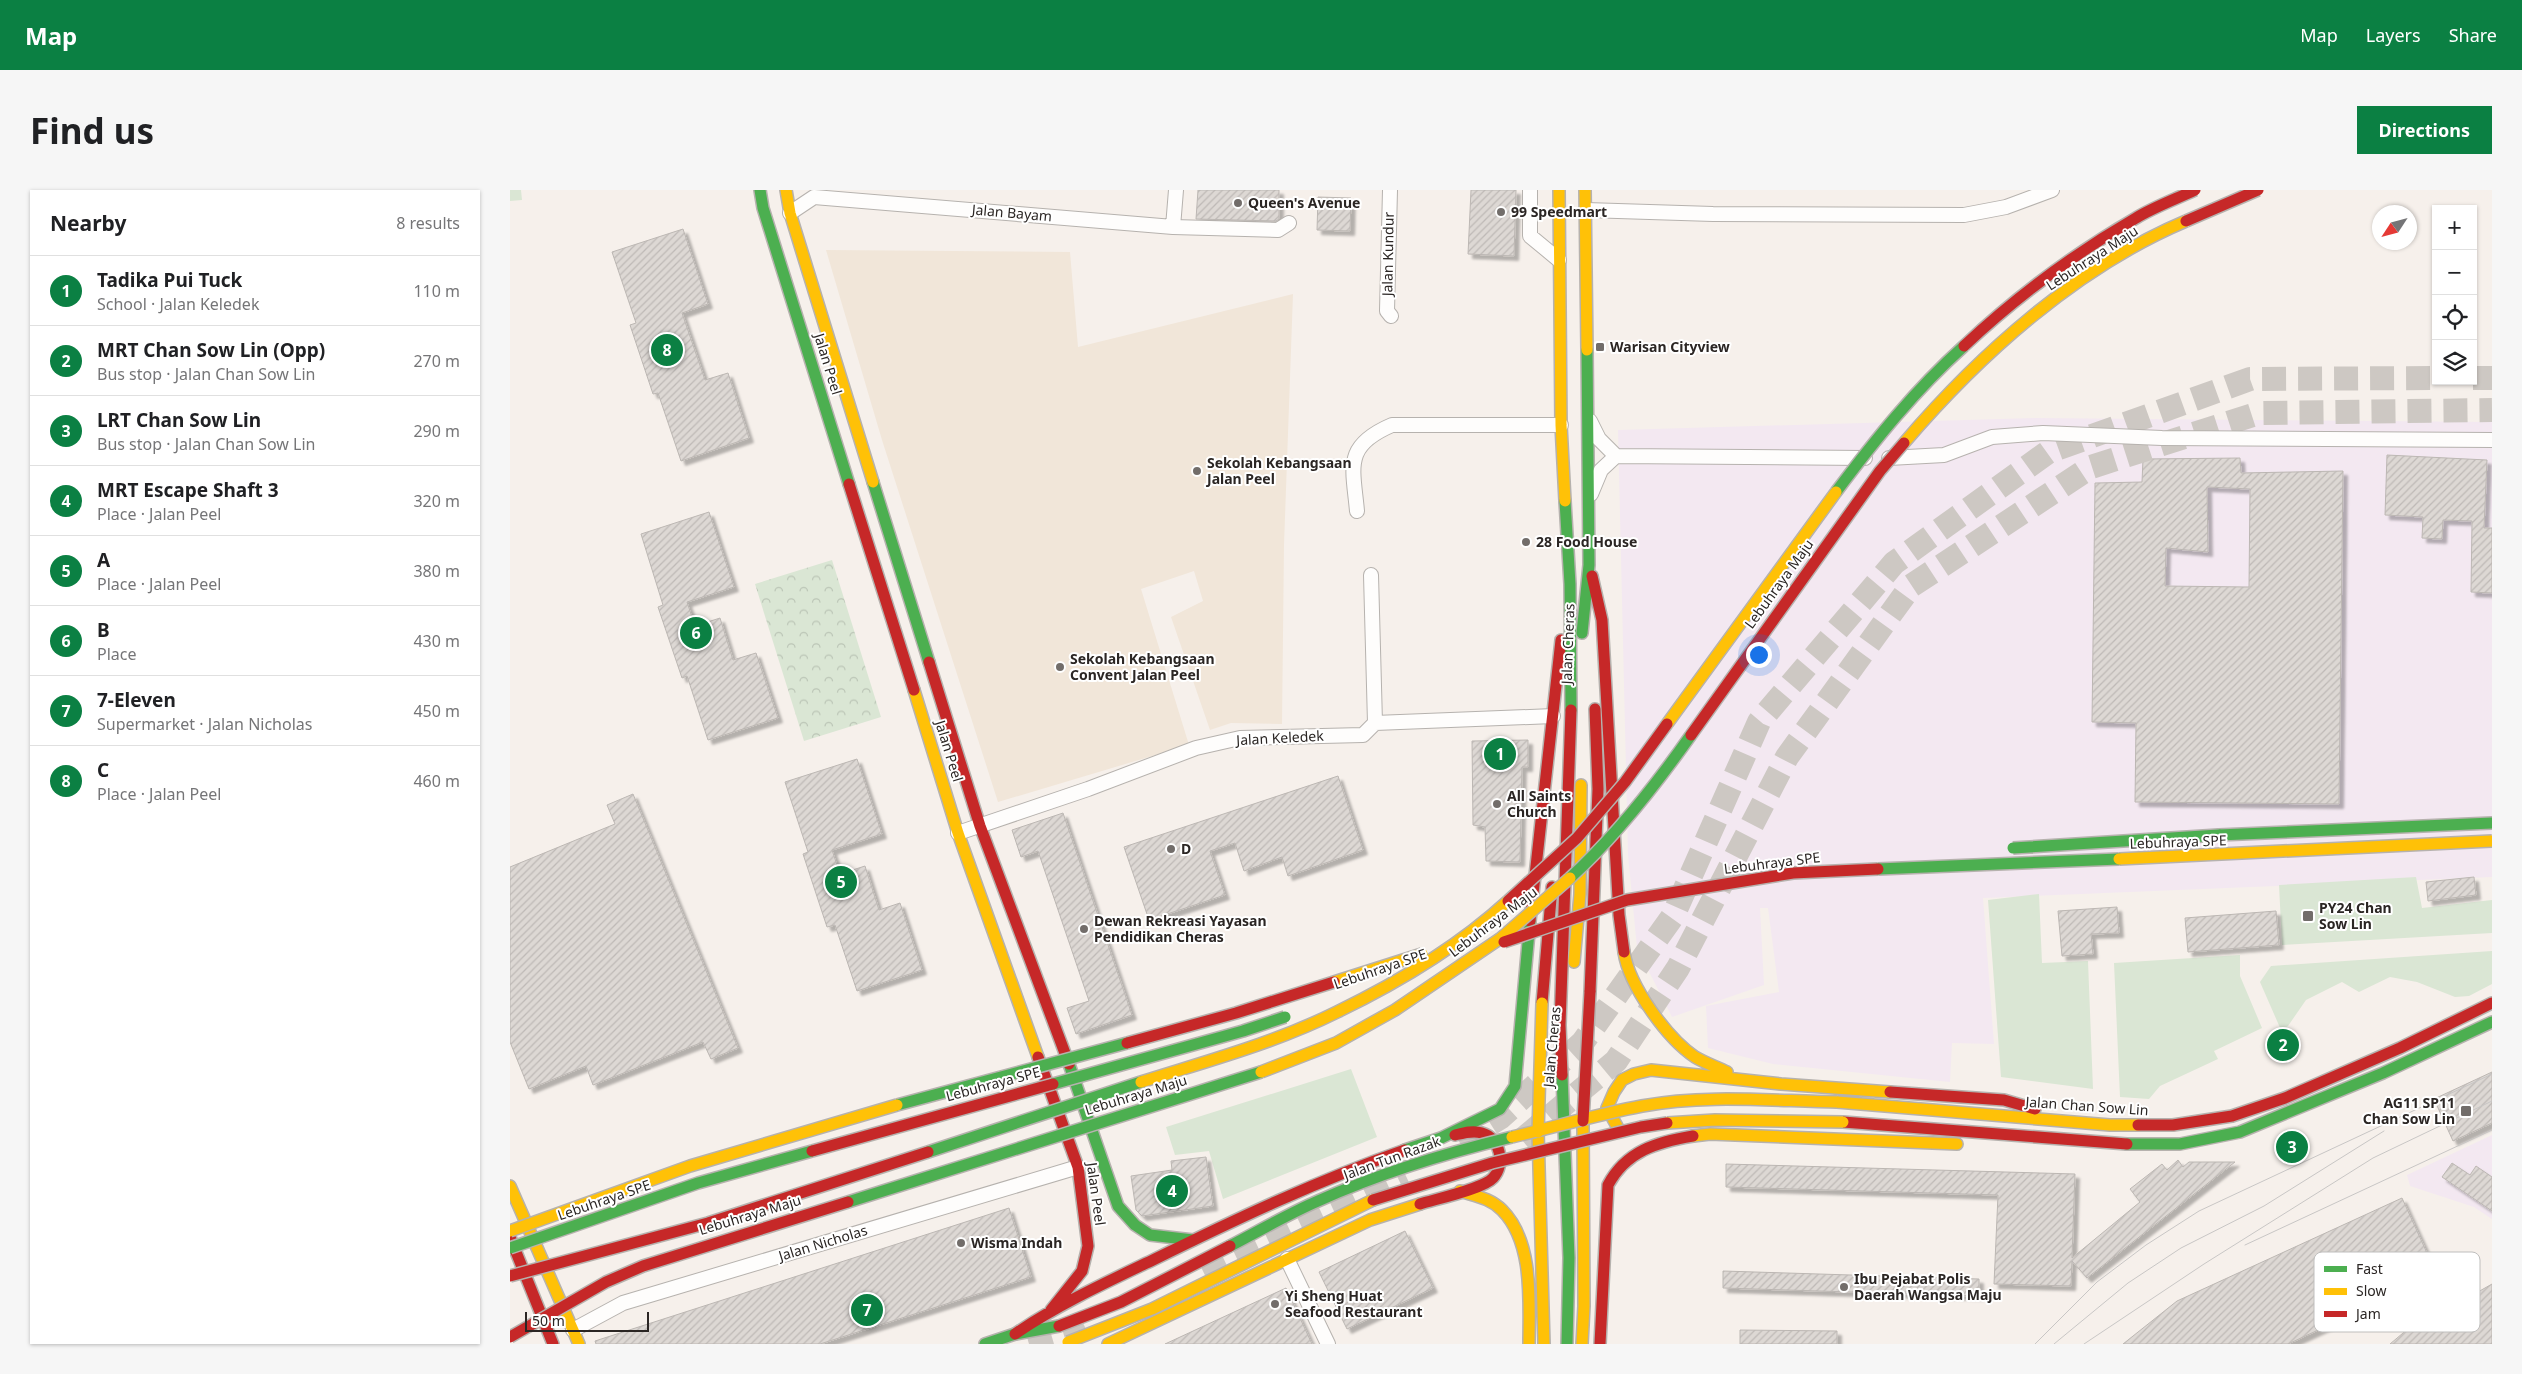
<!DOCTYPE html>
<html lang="en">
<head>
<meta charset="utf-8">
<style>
	body { margin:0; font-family:"Noto Sans",sans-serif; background:#f6f6f6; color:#202124 }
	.controls { position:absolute; right:15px; top:15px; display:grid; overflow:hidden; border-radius:0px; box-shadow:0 1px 4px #0004 }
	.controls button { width:45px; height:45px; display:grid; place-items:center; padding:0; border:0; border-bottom:1px solid #e0e0e0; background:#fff; color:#202124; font:25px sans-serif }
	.compass { position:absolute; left:1862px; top:15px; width:45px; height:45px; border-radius:50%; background:#fff; box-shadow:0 1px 4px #0004; rotate:234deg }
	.scale { position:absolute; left:15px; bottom:12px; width:124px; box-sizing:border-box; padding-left:5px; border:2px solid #2b2624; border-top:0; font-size:14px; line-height:18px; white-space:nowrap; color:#2b2624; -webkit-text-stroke:4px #fff; paint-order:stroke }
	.you { position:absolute; left:1248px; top:464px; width:18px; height:18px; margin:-12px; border:4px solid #fff; border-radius:50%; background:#1a73e8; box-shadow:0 0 0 8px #1a73e833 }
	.badge { display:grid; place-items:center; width:32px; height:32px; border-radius:50%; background:#0b8043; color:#fff; font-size:16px; font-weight:700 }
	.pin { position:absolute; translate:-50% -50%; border:2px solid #fff; box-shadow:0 1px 5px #0006 }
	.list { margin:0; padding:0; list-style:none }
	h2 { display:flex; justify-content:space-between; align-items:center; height:65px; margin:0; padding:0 20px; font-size:21px }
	h2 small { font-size:16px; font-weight:400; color:#757577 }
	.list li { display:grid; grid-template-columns:32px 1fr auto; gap:15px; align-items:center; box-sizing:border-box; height:70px; padding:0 20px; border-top:1px solid #e0e0e0 }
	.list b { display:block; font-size:19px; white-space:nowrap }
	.list p { margin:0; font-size:16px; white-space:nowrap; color:#757577 }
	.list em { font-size:16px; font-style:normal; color:#757577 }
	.icon { flex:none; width:28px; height:28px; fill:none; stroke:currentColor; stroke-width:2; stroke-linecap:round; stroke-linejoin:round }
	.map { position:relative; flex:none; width:1982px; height:1154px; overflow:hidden; border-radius:0px }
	header { display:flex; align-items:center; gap:30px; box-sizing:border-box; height:70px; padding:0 25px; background:#0b8043; color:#fff }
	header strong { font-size:24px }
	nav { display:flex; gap:28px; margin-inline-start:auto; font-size:18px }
	.intro { display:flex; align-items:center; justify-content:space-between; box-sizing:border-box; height:120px; padding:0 30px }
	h1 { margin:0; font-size:35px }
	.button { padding:12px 22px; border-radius:0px; background:#0b8043; color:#fff; font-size:18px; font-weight:700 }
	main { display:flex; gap:30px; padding:0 30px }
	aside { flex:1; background:#fff; border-radius:0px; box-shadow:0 1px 4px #0004 }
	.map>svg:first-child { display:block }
</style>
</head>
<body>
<header>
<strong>Map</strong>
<nav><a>Map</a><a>Layers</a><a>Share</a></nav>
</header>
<div class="intro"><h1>Find us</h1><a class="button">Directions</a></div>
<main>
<aside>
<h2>Nearby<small>8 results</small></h2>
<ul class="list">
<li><span class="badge">1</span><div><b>Tadika Pui Tuck</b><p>School · Jalan Keledek</p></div><em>110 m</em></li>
<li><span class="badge">2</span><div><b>MRT Chan Sow Lin (Opp)</b><p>Bus stop · Jalan Chan Sow Lin</p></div><em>270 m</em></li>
<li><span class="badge">3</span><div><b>LRT Chan Sow Lin</b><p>Bus stop · Jalan Chan Sow Lin</p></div><em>290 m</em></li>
<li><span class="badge">4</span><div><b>MRT Escape Shaft 3</b><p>Place · Jalan Peel</p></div><em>320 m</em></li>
<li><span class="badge">5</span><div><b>A</b><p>Place · Jalan Peel</p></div><em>380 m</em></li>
<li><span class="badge">6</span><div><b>B</b><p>Place</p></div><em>430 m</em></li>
<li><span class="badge">7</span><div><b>7-Eleven</b><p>Supermarket · Jalan Nicholas</p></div><em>450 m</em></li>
<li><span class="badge">8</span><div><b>C</b><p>Place · Jalan Peel</p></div><em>460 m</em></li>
</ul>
</aside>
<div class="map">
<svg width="1982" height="1154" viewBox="0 0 1982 1154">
	<defs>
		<pattern id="park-crowns" width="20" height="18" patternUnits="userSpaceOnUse" patternTransform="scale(1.25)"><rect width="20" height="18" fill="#dae6d4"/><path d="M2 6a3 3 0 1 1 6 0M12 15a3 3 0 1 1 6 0" fill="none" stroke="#bbc5b6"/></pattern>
		<pattern id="building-hatch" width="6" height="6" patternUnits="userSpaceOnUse" patternTransform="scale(1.25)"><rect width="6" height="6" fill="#ddd8d4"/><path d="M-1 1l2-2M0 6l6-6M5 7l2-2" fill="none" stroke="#beb9b6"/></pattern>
		<filter id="shadow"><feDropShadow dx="4.5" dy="4.5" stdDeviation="1" flood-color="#0004"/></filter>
	</defs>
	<rect width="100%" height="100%" fill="#f6f0eb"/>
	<path fill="#f3e8f1" d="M1526,228l456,4v455l-509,21 11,146 -42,-1 -2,39 -177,-18 -65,-16 -2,-42 73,-14 -11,-84h-8l4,77 -92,32 -35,-69 -9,-94 -10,-424z
		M1982,945v84l-18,-12 -64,-21 -3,-11z"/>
	<path fill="#f1e6d9" d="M316,60l244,2 8,95 215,-53 -9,251 -2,179 -51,-1 -21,7 -39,-113 32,-16 -9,-30 -53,18 48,156 -191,57 -116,-362z"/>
	<path fill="#dae6d4" d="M0,0h11l1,10 -12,1z
		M1906,687l6,31 70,-8v33l-210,12 -3,-60z
		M1529,704l3,69 46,-2 5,128 -92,-12 -13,-177z
		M1982,761v33l-23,12 -14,1 -38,-15 -27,-5 -31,15 -17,-10 -36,18 -18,26 -7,4 -21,-48 11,-16z
		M1730,765v21l22,52 -48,23 4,8 -58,27 -11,13 -29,-2 -6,-134z
		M841,879l26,68 -154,62 -14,-48 -34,4 -9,-28z"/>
	<path fill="url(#park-crowns)" d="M322,370l49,157 -77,24 -49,-157z"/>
	<path fill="url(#building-hatch)" stroke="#bcb7b3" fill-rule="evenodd" filter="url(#shadow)" d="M688,0h81v29l-3,2 -80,-2z
		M961,0h45l-2,66 -46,-2z
		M808,7l33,1 -1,33 -33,-1z
		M173,39l25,75 -26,9 23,67 23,-7 21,65 -68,23 -23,-68 -5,1 -23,-69 6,-2 -24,-71z
		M1877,265l100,5 -3,68h8v65l-21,-1 1,-71 -29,-1 -1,19 -20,-1 1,-21 -38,-2z
		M1730,268l1,15 102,-2 -4,333 -204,-2 1,-79 -44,-1 3,-239 47,-1 1,-23zM1697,297l43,2 -1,98 -84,-1 1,-38 42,4z
		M199,322l25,75 -47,15 8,24 25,-8 13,42 23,-7 22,65 -70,22 -21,-64 -5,2 -24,-71 5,-2 -22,-71z
		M1018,550v27h-6l-2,95 -34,-1 -1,-34 -12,-2 -1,-84z
		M347,569l25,75 -50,16 8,24 25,-8 14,44 21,-7 22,67 -65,21 -22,-66 -8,2 -24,-73 5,-2 -23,-70z
		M828,586l25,74 -75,26 -6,-19 -38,14 -9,-28 -25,8 15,44 -76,25 -25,-73z
		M123,604l105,254 -27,11 -8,-17 -110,43 -7,-19 -57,23 -19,-47v-175l105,-43 -8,-19z
		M553,623l69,202 -56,19 -9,-26 22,-7 -51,-150 -17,6 -9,-27z
		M1964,687l2,18 -48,6 -2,-19z
		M1607,717l2,26 -28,1 2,20 -31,2 -4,-45z
		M1766,721l3,34 -91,7 -3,-34z
		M1982,882v51l-39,18 -19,-42z
		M696,967l7,49 -71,10 -6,-6 -5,-34 41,-6 -1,-9z
		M1668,970l5,7 6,-5h46l-148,116 -15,-17 -1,25 -77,-2 4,-89 -272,-8v-23l349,10 -3,84 68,-56 -10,-13 32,-25 5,6z
		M1942,973l18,12 6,-9 16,11v34l-50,-34z
		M1892,1008l35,77 -149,69h-165l54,-43z
		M499,1018l22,69 -211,67h-224l-1,-3z
		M895,1041l28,57 -86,41 -28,-57z
		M1213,1081l256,8v17l-256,-8z
		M1982,1094v60h-102l39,-33 15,19 4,-21z
		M776,1098l26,56h-147z
		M1230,1140l97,1v13h-97z"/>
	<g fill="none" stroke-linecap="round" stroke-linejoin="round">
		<path stroke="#cdc8c3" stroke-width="24" stroke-dasharray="24 12" stroke-linecap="butt" d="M1963,188h19
			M1012,950l94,-79 62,-93 109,-211 124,-171 180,-119 168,-54 233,-3
			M950,953l41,-26 82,-75 90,-126 86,-194 135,-159 154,-111 202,-73 186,-1
			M692,1079l203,-95
			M519,1154l38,-11 17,-8"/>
		<g stroke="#b6b2ae" stroke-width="16">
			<path id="street" d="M880,0l-3,121 4,5
				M1020,0v46l29,24
				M1076,20l127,4 251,1 42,-8 46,-17
				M280,23l24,-16 359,30 105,3 11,-7
				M663,37l3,-37
				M1080,231l9,18 17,17
				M1379,268l55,-3 48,-18 51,-4 119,5 330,2
				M1081,304l10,-24 15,-14 249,2
				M847,321c-4,-44 -14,-65 35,-86h169
				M861,385l4,148
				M448,643l130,-44 108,-41 44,-10 123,-3 12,-12 178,-7
				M777,1069l41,85
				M63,1140l50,-27 455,-136"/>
		</g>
		<g stroke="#b6b2ae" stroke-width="14">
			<path id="fast" d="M250,0l3,18 86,276
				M363,292l56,180
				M1055,311l5,83 1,126
				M1072,443l7,-68 -2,-215
				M1709,645l273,-12
				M559,874l49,142 17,19 15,10 43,5
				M1052,885l7,183 -2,86
				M1617,954h53l60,-12 143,-59 109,-51
				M895,960l36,-12 59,-29 15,-23 15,-165
				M475,1154l30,-10 44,-8"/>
		</g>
		<g stroke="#b6b2ae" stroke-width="14">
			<path id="slow" d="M276,0l4,23 83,269
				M1049,0l2,235 4,76
				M1075,0l2,160
				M404,500l44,143 80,224
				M1114,762c5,34 43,86 71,105 10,6 22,10 32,15
				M1064,772l6,-68 1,-109
				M1327,912l273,23h28
				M1108,938l-11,-20 7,-16 8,-12 12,-6 17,-4 130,14 109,8
				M1028,942l6,212
				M1183,946l17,-2 247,10
				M0,996l69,158
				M950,1001c15,5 30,7 42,19 32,32 27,92 27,134
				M598,1154l262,-124 50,-16
				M1072,1154l2,-38 -1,-181"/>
		</g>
		<g stroke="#b6b2ae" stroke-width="14">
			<path id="jam" d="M339,294l65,206
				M1082,386l10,44 17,295 5,37
				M419,472l51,164 89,238
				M1020,731l31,-281
				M1080,802l8,-203 -3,-80
				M1032,813l10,-116
				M528,867l40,110 10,79 -6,25 -31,39
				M1052,885l-2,-50 11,-315
				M1380,902l114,8 31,9
				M1333,932l284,22
				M1628,935h35l59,-9 53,-18 115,-50 92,-45
				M910,1014c16,-5 63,-15 73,-26 13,-14 7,-40 -11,-45 -9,-3 -19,0 -27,2
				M0,1047l43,107
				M505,1144c44,-30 92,-52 140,-75 81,-40 164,-79 250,-109
				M1090,1154l8,-159c18,-34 49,-43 85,-49"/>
		</g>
		<use href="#street" stroke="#fefdfc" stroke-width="14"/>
		<use href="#fast" stroke="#4caf50" stroke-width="11"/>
		<use href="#slow" stroke="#ffc107" stroke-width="11"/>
		<use href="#jam" stroke="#c62828" stroke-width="11"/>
		<path stroke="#c8c6c5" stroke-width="1" d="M1735,1055l247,-115
			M1525,1154l62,-62 49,-37 53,-34 293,-137
			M1544,1154l74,-61 53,-35 83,-42 120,-75
			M1574,1154l120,-80 169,-106 119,-57"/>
		<g stroke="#b6b2ae" stroke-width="14" stroke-linecap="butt">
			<path id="fast-bridge" d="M1326,302c39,-52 79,-102 128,-146
				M1503,658l206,-13
				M1368,679l241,-10
				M1060,688c46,-42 85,-92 121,-143
				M543,894l190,-53 42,-14
				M387,915l230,-62
				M418,962l213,-70
				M338,1012l413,-130
				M720,1056c29,-15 58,-32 88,-45 62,-28 128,-48 194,-64
				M0,1058l188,-65 114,-32"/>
		</g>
		<g stroke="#b6b2ae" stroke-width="14" stroke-linecap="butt">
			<path id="slow-bridge" d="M1394,253c76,-89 173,-176 282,-222
				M1157,534l169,-232
				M1609,669l373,-18
				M824,792l88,-28
				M751,882l75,-29 59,-33 106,-72 69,-60
				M631,892c66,-21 134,-39 196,-70 60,-29 122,-66 171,-111
				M1157,933l48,-3 128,2
				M1028,942l4,-129
				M1002,947c43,-10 87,-23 130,-31 64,-12 131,-5 195,-4
				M0,1041l180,-65 207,-61
				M558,1152l84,-33 221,-109"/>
		</g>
		<g stroke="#b6b2ae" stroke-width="14" stroke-linecap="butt">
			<path id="jam-bridge" d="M1676,31l72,-31
				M1454,156c52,-49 110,-92 172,-128 18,-11 40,-19 59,-28
				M1181,545l189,-264 24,-28
				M998,711l69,-63 48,-56 42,-58
				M994,752l123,-42 166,-27 85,-4
				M617,853l109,-30 98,-31
				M1073,931l7,-129
				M302,961l241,-67
				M863,1010l119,-37 149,-36 26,-4
				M0,1086l198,-53 220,-71
				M549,1136l62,-24 109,-56
				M0,1147l96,-55 37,-16 205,-64"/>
		</g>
		<use href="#fast-bridge" stroke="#4caf50" stroke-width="11"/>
		<use href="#slow-bridge" stroke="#ffc107" stroke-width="11"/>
		<use href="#jam-bridge" stroke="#c62828" stroke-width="11"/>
	</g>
	<g fill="#726d6a" stroke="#fff" stroke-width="2">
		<circle cx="728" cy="13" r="5"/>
		<circle cx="991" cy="22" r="5"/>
		<rect x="1085" y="152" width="10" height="10" rx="2.5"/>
		<circle cx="687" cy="281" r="5"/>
		<circle cx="1016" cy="352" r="5"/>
		<circle cx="550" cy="477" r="5"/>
		<circle cx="987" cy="614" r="5"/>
		<circle cx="661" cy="659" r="5"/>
		<rect x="1792" y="720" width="12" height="12" rx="2.5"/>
		<circle cx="574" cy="739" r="5"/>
		<rect x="1950" y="915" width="12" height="12" rx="2.5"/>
		<circle cx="451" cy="1053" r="5"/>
		<circle cx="1334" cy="1097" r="5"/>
		<circle cx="765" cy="1114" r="5"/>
	</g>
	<g text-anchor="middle" stroke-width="4" stroke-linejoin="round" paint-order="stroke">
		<g font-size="14" font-weight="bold" fill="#2b2624" stroke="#fff" text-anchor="start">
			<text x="738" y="18">Queen's Avenue</text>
			<text x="1001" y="27">99 Speedmart</text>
			<text x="1100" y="162">Warisan Cityview</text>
			<text x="697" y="278">Sekolah Kebangsaan<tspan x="697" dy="16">Jalan Peel</tspan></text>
			<text x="1026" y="357">28 Food House</text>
			<text x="560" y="474">Sekolah Kebangsaan<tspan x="560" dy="16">Convent Jalan Peel</tspan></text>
			<text x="997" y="611">All Saints<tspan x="997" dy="16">Church</tspan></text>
			<text x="671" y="664">D</text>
			<text x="1809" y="723">PY24 Chan<tspan x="1809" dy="16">Sow Lin</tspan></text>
			<text x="584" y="736">Dewan Rekreasi Yayasan<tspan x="584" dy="16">Pendidikan Cheras</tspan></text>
			<text x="1945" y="918" text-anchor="end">AG11 SP11<tspan x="1945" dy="16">Chan Sow Lin</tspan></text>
			<text x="461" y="1058">Wisma Indah</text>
			<text x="1344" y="1094">Ibu Pejabat Polis<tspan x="1344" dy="16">Daerah Wangsa Maju</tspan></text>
			<text x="775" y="1111">Yi Sheng Huat<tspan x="775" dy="16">Seafood Restaurant</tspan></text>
		</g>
		<g font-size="14" fill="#2b2624" stroke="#fff">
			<text transform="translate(502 23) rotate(5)" y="5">Jalan Bayam</text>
			<text transform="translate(878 64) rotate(-89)" y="5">Jalan Kundur</text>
			<text transform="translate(1582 68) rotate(-33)" y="5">Lebuhraya Maju</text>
			<text transform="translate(318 174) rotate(73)" y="5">Jalan Peel</text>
			<text transform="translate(1269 394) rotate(-54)" y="5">Lebuhraya Maju</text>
			<text transform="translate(1058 454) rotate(-88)" y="5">Jalan Cheras</text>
			<text transform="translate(770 548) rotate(-3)" y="5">Jalan Keledek</text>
			<text transform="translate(439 561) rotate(73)" y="5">Jalan Peel</text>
			<text transform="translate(1668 652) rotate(-2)" y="5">Lebuhraya SPE</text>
			<text transform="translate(1262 673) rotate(-7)" y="5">Lebuhraya SPE</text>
			<text transform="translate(983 732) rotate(-37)" y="5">Lebuhraya Maju</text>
			<text transform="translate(870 779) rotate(-19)" y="5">Lebuhraya SPE</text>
			<text transform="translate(1042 857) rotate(-85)" y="5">Jalan Cheras</text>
			<text transform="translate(483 894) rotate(-15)" y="5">Lebuhraya SPE</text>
			<text transform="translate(626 905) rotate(-17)" y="5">Lebuhraya Maju</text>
			<text transform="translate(1577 916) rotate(4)" y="5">Jalan Chan Sow Lin</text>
			<text transform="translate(882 968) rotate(-20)" y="5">Jalan Tun Razak</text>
			<text transform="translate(586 1004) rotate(82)" y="5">Jalan Peel</text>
			<text transform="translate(94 1010) rotate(-19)" y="5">Lebuhraya SPE</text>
			<text transform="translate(240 1025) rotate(-17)" y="5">Lebuhraya Maju</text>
			<text transform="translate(313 1053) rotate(-17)" y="5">Jalan Nicholas</text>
		</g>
	</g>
	<rect x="1804" y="1062" width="166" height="80" rx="8" fill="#fff" stroke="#bfbebd" stroke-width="1"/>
	<rect x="1814" y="1076" width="23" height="6" fill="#4caf50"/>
	<rect x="1814" y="1098" width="23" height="7" fill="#ffc107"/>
	<rect x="1814" y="1121" width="23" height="6" fill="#c62828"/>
	<g font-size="14" fill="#2b2624">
		<text x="1846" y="1084">Fast</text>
		<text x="1846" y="1106">Slow</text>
		<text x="1846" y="1129">Jam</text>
	</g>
</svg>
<div class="controls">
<button>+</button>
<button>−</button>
<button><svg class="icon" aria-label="locate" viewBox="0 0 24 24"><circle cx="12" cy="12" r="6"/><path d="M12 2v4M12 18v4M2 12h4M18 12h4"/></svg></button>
<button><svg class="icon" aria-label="layers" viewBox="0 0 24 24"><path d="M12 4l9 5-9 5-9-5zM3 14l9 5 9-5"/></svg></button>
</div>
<svg class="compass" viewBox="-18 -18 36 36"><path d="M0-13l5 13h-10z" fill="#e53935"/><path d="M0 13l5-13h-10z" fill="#757577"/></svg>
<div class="scale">50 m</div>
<div class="you"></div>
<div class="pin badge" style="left:990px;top:564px">1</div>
<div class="pin badge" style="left:1773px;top:855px">2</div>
<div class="pin badge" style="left:1782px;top:957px">3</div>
<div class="pin badge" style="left:662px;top:1001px">4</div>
<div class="pin badge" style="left:331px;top:692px">5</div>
<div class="pin badge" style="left:186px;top:443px">6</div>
<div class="pin badge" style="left:357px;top:1120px">7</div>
<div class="pin badge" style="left:157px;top:160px">8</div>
</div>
</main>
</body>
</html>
